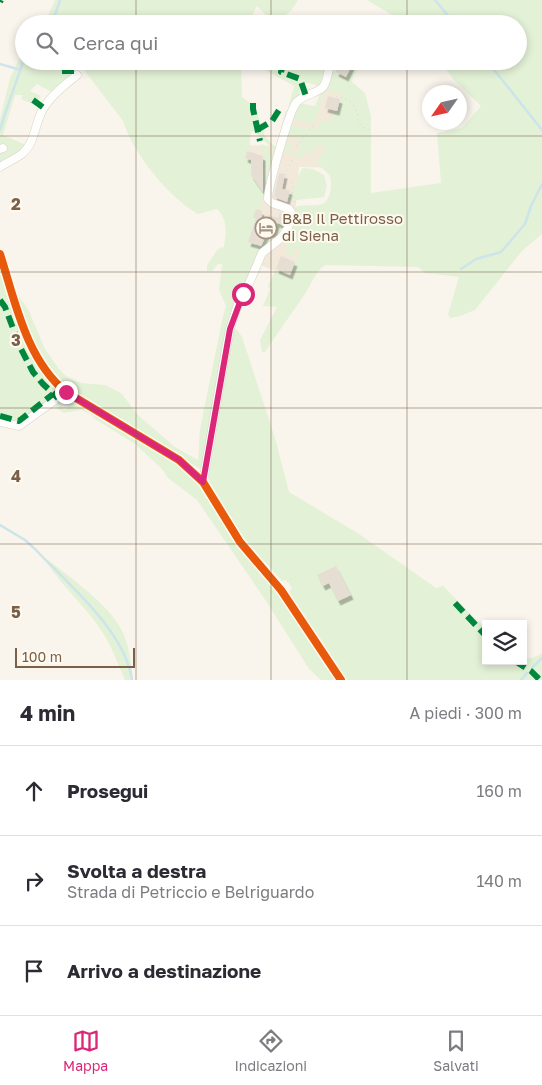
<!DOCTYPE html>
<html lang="it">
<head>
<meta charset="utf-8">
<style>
	body { margin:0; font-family:"Golos Text",sans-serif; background:#f7f7f7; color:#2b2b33 }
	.controls { position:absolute; right:15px; bottom:15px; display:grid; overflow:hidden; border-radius:0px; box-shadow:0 2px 8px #0003 }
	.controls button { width:45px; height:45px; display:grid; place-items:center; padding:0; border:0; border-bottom:1px solid #e1e1e2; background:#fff; color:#2b2b33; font:25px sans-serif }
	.compass { position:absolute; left:422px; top:85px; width:45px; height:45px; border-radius:50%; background:#fff; box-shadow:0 2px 8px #0003; rotate:236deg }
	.scale { position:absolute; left:15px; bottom:12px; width:120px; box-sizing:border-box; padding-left:5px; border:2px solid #7a5f49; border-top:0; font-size:14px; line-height:18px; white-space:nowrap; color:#7a5f49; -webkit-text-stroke:4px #fffaef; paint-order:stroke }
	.stop { position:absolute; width:15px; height:15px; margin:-11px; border:4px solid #db2777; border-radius:50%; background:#fff }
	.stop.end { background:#db2777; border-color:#fff; box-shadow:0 1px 5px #0008 }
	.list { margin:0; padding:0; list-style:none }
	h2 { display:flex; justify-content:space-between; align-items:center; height:65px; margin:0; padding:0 20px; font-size:21px }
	h2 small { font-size:16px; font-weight:400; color:#7c7c81 }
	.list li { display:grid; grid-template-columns:32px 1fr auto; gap:15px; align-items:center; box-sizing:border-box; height:90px; padding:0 20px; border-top:1px solid #e1e1e2 }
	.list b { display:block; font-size:19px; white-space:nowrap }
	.list p { margin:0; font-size:16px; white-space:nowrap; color:#7c7c81 }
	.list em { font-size:16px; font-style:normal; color:#7c7c81 }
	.icon { flex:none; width:28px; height:28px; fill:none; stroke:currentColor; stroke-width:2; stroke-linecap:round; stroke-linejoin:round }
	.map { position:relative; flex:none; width:542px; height:680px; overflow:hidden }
	.search { position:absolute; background:#fff; box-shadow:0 2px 8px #0003; left:15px; right:15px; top:15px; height:55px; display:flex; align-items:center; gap:12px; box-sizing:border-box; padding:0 18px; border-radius:28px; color:#7c7c81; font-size:19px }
	.sheet { height:335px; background:#fff }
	nav { display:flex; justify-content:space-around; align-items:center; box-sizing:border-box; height:70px; border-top:1px solid #e1e1e2; background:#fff; font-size:14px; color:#7c7c81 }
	nav a { display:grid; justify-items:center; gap:2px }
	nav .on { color:#db2777 }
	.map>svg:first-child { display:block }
</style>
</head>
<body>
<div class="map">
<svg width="542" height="680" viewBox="0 0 542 680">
	<defs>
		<filter id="shadow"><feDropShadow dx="2.5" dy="4.5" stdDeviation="0" flood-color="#0004"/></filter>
	</defs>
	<rect width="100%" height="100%" fill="#f9f5ed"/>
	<path fill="#f2e9da" d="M336,61h12l6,3 -11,104 -44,-1 -4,49 8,29 -12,33 -37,-16 -8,-18 -5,-78 3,-21 32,1 10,-36 28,8z"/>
	<path fill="#e3f1d6" d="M55,0h243l-8,12 -13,8 -11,-5 -9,-9 -9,18h-206l6,-8z
		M367,0h175v234l-20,17 -47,59 -15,6 -10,2 -2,-4 11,-37 -34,-4 -7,-6 -93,-2c-9,6 -14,19 -20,29 -13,19 -27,38 -40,58h-3l-2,-12 17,-33 -14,-1 7,-17 -2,-3 8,-17 14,5 10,-25 -4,-2 -3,9 -8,-3 2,-6 -5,-7 11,-29 4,-5c9,-2 19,1 27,-3 7,-5 8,-18 6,-26 -3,-6 -9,-10 -14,-13l6,-10 2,-8 -8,-1 -3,9 -9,-2 -1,6 -20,-7 3,-11 6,5 -2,7 8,1 2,-11 -2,-3 -11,-2 3,-12 20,4 9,-3 2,-6 10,2 3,-12 3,1 5,-16 -17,-5 -11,34 -22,-5 7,-16 16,3 18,-45h5l-1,3 2,1 -3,7 10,5 6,-13v-3h11l-12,20 14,12 6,23v77l70,-10 -4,-50 25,-5 19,-22 -27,-26 -14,-19h78v-37h-111z
		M24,49v12h217l1,36 14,11 4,15 5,3 -1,9 13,14 -1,3 -22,-21h-3l-2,21h-3l-1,6 6,3 12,25v-37h-4l2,-5 3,1 11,12 -9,34 -3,2 -2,17 -5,-1 -2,8 9,4 -2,7 -8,-2 -5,16 14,5 5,-14 7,2 3,-12 7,2c-5,12 -15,16 -23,25l-27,57 -32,160 -2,2 -142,-88c-20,-26 -31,-55 -40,-86l10,14 17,40 14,20 8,8 14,6 24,2 16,8 18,23 36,31 23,13 2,-31 23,-113 3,-10 -7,-16 3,-26h-4l-6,7h-5v-6l11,-16 6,-2c2,-14 4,-27 -7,-38l-19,5c-30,-17 -65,-61 -75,-93l-39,-51 -8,-5 -3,3 -1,9 -18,14 -3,1 -14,-8 -7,7 11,5 -6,9 -14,-6 2,-4h-8l-12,40 23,10 -5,7 -21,13v-46l10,-41z
		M270,61h45l11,7 -3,14 -3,4 -16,-4 -3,2 -2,11 -18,41 13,-50 -29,-16z
		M303,168l10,1 11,6 3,11 -3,11 -36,4 1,-8c9,-5 7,-18 14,-25z
		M0,266l43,106 14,20 -4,-3 -1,2 4,3 -37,30 -19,-5z
		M233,327l5,4 4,6 33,101 14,54 70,42 77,54 7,-2 43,43v32h37v-4c7,3 13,0 19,-4v27h-196l-7,-13 -50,-75 3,-4 -5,-8 -5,1 -39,-44 -35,-57z
		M67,397l28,15 83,53 13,10 12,13 34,56 41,49 58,87h-15l-12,-11 -43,-68 -69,-101 -29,-22 -5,-8 -28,-26 -40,-25 -5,-5 -9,-4 -17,3 -12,-8 7,-4 5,9 5,-3 -5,-8z
		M48,560c22,17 58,43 72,67 9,15 11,36 13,53h-8c-6,-14 -12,-29 -19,-42 -16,-28 -42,-49 -60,-76z"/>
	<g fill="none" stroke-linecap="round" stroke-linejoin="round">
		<path stroke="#cde5ea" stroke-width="2.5" d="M435,0l20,24
			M50,24l4,-6 6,-18
			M487,61l55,69
			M0,64l21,6
			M0,130c7,-24 16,-47 24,-71
			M461,269l15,-10 25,-7 24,-28 6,-18 11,-22
			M0,525l25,15 11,10c33,35 89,81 96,130
			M533,667l9,-9
			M521,680l6,-7"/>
	</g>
	<path fill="#e6ded3" filter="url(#shadow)" d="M341,61h7l5,2 -7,14 -10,-5z
		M328,96l12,3 -3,12 -12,-3z
		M247,151l16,5v36l-12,-17v-15l-6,-2z
		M279,173l6,1 -3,15 8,1 -3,12 -13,-5z
		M256,209l6,2v13h4l2,-9 10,3 2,-6 6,3 -3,10 -6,-2 -3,12 -7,-2 -6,13 -13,-4 8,-24h-3z
		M281,256l14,6 -5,13 -14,-6z
		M336,566l15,29 -13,6 -9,-18 -6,3 -6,-11z"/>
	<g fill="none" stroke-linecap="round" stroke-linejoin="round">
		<g stroke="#d8d2cb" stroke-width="9">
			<path id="minor" d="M0,149l3,-1
				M0,167c7,-5 16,-8 23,-14 12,-11 12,-29 19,-42 8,-15 23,-26 35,-36
				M0,254c15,47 26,105 66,138l113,68 24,22 37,60 41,48 60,90
				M0,422l19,4 47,-34
				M203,482l23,-133 4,-20 8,-25 10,-18 14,-33 19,-15 7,-10 4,-14 -3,-5 -17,-6 -4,-4c0,-12 21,-87 28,-96 7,-9 20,-9 27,-16 5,-6 5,-18 8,-26"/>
		</g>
		<path stroke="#dcd5ce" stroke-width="1" stroke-dasharray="1 4" stroke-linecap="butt" d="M336,96c7,2 14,4 18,10 7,10 -1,21 17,24
			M296,146l17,-20
			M286,175l6,-15
			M293,182l-1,13 4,10
			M287,582l5,-3 1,3"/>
		<use href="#minor" stroke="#fefefc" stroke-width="8"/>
		<path stroke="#00873e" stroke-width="6" stroke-dasharray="12 6" stroke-linecap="butt" d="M0,2l1,-2
			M284,61l-3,11 19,7 6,17
			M62,71h13l2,4
			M33,100l11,8
			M253,103v6l7,32
			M257,130l15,-9 9,-14
			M0,300l5,7 15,40 13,25 10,12 15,14
			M0,416l19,5 34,-27
			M455,603l31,33
			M515,661l16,10 9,9"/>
		<g stroke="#fffaef" stroke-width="11">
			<path id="cycleway" d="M0,254c15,47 26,105 66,138l113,68 24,22 37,60 41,48 60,90"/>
		</g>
		<use href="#cycleway" stroke="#e8590c" stroke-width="8"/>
	</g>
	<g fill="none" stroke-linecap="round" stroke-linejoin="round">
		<path stroke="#db2777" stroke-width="6" d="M66,392l113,68 24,22 27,-153 13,-35"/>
	</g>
	<path fill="none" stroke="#7a5f49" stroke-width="1" stroke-opacity="0.55" d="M136,0v24M271,0v24M407,0v24M136,61v619M271,61v619M407,61v619M0,136h542M0,272h542M0,408h542M0,544h542"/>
	<defs>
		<g id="hotel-ring" transform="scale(1.125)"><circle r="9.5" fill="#fffaef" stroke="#a69482" stroke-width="1.5"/><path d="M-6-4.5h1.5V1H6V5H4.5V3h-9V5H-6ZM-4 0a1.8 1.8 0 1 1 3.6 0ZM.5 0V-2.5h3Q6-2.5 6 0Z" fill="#a69482"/></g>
	</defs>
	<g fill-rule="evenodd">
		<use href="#hotel-ring" x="266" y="228"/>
	</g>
	<g text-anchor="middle" stroke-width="4" stroke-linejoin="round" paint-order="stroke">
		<g font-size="15" fill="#7a5f49" stroke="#fffaef" text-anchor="start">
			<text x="282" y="224">B&amp;B Il Pettirosso<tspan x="282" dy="17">di Siena</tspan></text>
		</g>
	</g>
	<g font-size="16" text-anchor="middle" font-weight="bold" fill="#7a5f49" stroke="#fffaef" stroke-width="4" stroke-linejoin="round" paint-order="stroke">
		<text x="16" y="210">2</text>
		<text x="16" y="346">3</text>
		<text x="16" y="482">4</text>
		<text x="16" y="618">5</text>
	</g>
</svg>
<div class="controls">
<button><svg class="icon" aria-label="layers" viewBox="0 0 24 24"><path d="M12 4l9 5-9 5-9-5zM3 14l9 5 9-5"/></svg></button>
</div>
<svg class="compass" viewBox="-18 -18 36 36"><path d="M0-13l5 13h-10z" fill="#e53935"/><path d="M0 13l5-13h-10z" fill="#7c7c81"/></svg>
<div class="scale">100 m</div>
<div class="stop" style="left:243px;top:294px"></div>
<div class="stop end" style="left:66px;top:392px"></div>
<div class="search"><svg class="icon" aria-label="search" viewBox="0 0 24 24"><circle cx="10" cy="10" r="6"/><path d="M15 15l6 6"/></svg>Cerca qui</div>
</div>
<section class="sheet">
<h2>4 min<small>A piedi · 300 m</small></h2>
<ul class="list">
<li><svg class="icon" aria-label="ahead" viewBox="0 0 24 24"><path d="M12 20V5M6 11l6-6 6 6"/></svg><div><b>Prosegui</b></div><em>160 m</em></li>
<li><svg class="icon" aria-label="right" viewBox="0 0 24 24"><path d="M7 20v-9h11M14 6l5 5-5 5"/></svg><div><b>Svolta a destra</b><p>Strada di Petriccio e Belriguardo</p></div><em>140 m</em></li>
<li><svg class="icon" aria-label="arrive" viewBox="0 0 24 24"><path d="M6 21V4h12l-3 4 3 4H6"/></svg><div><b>Arrivo a destinazione</b></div></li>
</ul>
</section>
<nav>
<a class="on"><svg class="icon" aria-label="map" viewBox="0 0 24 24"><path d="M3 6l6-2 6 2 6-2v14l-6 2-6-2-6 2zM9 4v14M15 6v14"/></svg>Mappa</a>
<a><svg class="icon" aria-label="directions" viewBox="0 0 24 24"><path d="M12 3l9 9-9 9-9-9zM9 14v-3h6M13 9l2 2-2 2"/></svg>Indicazioni</a>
<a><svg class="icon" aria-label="saved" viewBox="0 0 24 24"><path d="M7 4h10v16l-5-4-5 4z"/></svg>Salvati</a>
</nav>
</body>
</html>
